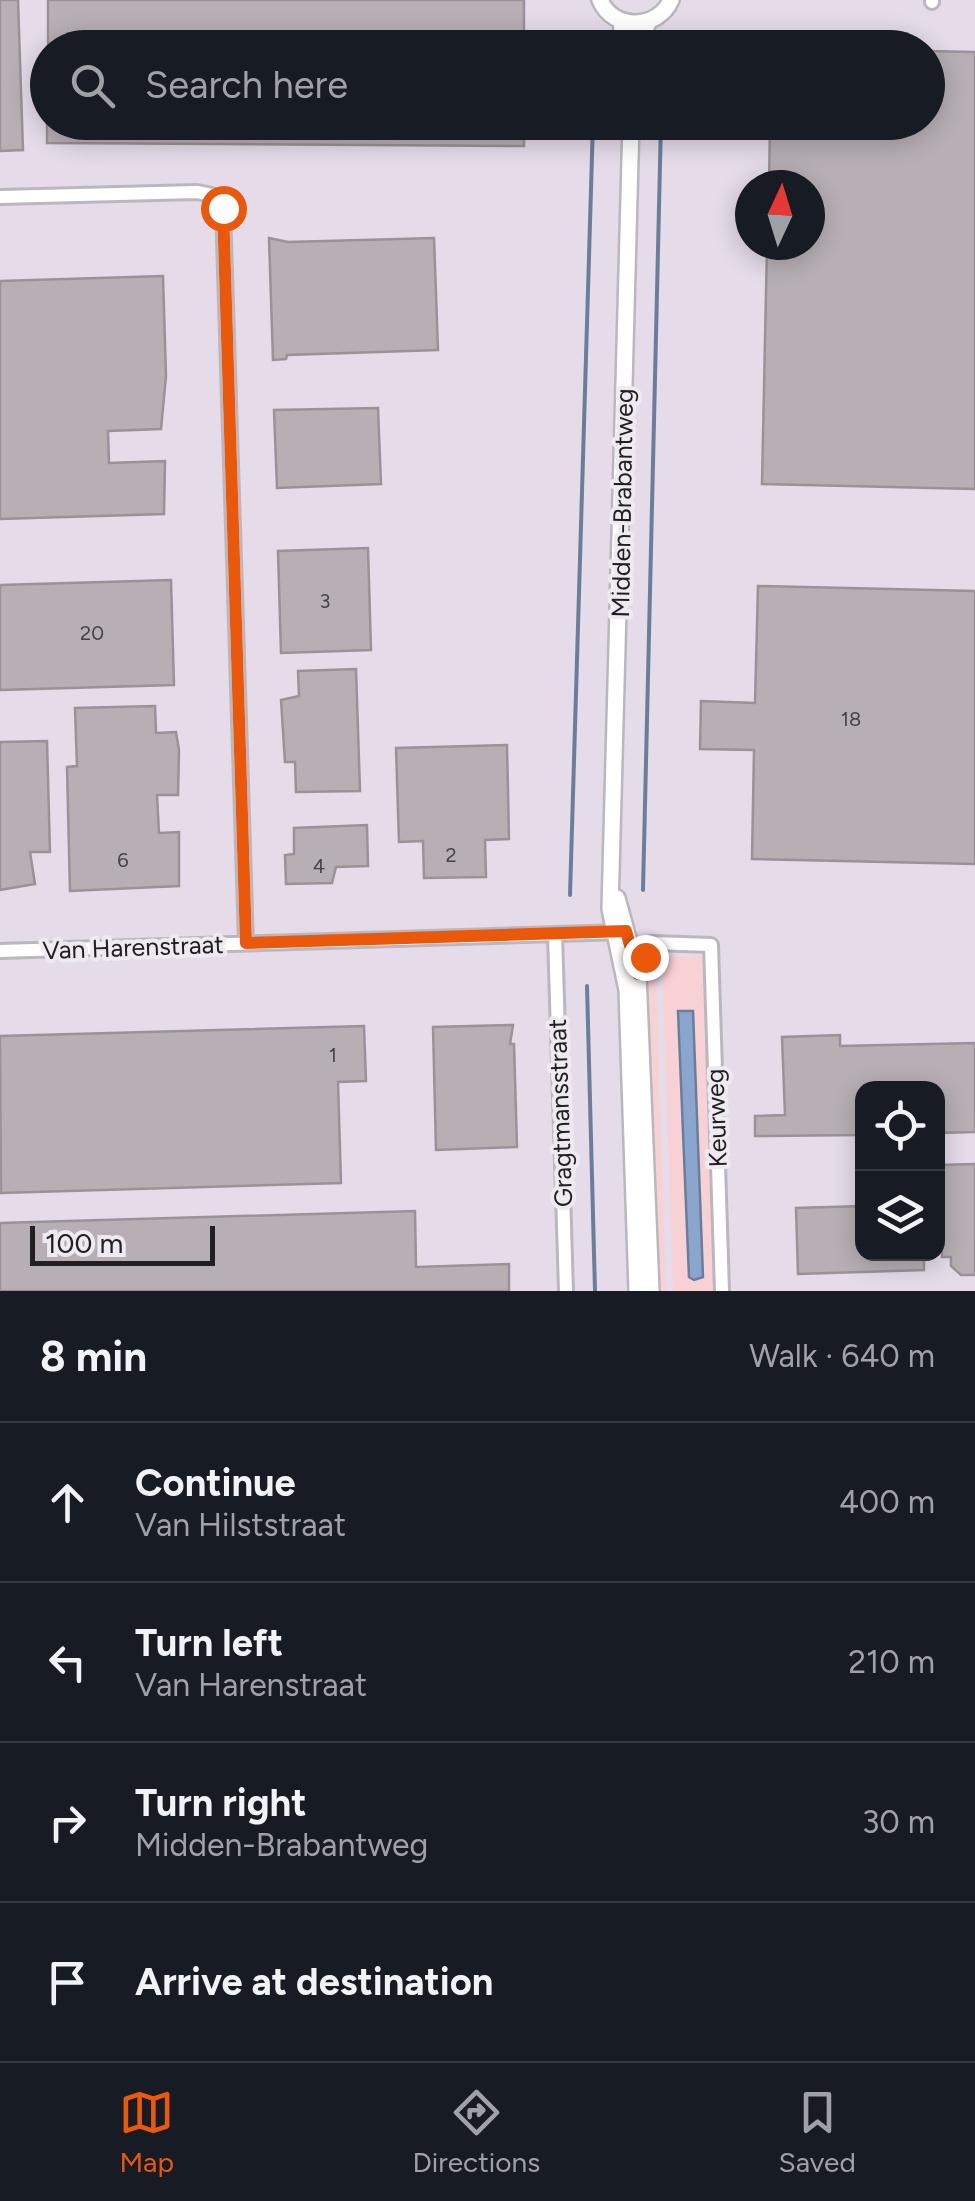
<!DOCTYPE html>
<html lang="en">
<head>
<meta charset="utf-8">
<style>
	body { margin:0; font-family:Figtree,sans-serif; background:#20242c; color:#f1f3f6 }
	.controls { position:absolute; right:30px; bottom:30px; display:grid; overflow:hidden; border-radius:20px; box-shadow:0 5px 25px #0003 }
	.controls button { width:90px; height:90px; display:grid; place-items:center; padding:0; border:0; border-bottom:2px solid #363941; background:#171b24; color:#f1f3f6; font:50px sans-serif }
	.compass { position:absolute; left:735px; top:170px; width:90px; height:90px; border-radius:50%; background:#171b24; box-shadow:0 5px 25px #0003; rotate:4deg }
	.scale { position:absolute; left:30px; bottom:25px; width:185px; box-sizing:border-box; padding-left:10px; border:5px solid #211f22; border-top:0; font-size:28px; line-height:35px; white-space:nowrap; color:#211f22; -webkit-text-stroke:8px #eeeaf1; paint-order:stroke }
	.stop { position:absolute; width:30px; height:30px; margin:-22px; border:8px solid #ea580c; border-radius:50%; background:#fff }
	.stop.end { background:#ea580c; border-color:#fff; box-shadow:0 2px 10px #0008 }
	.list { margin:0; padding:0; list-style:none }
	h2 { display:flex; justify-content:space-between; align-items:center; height:130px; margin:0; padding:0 40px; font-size:42px }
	h2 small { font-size:32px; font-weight:400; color:#9ea1a6 }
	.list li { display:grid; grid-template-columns:65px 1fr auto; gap:30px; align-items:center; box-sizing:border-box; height:160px; padding:0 40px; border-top:2px solid #363941 }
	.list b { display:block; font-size:38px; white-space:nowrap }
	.list p { margin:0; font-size:32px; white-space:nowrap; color:#9ea1a6 }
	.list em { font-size:32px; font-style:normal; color:#9ea1a6 }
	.icon { flex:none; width:55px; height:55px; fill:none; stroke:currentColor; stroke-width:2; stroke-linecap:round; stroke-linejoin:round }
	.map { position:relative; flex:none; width:975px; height:1291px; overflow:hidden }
	.search { position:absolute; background:#171b24; box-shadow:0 5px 25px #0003; left:30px; right:30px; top:30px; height:110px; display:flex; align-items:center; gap:25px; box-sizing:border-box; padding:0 35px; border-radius:55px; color:#9ea1a6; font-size:38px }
	.sheet { height:770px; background:#171b24 }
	nav { display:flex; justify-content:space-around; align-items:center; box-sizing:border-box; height:140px; border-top:2px solid #363941; background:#171b24; font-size:28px; color:#9ea1a6 }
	nav a { display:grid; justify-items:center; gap:5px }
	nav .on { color:#ea580c }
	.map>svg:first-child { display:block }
</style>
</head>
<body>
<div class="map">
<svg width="975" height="1291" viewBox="0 0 975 1291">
	<rect width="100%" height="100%" fill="#eeeaf1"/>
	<path fill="#e5dbe9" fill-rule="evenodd" d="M0,0h975v1291h-975zM48,48h880v74h-880zM750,185h60v60h-60zM862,1088h76v166h-76z"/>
	<path fill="#f8d1d5" d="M655,955l11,336h-11l-11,-327z
		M705,956l9,335h-41l-11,-334z"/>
	<path fill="#8aa6cf" stroke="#6a7e9b" stroke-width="2.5" d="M678,1011h15l10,266 -9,3 -5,-3z"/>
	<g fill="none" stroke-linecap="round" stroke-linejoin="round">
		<path stroke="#6a7e9b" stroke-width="4" d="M595,48v-10
			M663,48v-9
			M643,890l18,-768
			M570,895l23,-773
			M587,986l8,305"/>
	</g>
	<path fill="#b7afb4" stroke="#9a9296" stroke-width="2.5" d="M0,0h18l5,150 -23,1z
		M48,0h476v48h-476z
		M928,51l47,1v437l-213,-5 5,-239h43v-60h-41l1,-63h158z
		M47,122h477v24l-477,-3z
		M269,238l19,4 146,-4 4,112 -151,5 -1,4 -13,1z
		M163,276l3,100 -5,53 -53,2 1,32 56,-2 -1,53 -164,5v-238z
		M378,408l3,76 -104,4 -3,-78z
		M368,548l3,102 -90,3 -3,-102z
		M171,580l3,105 -174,5v-105z
		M758,586l217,5v273l-223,-5 2,-109 -54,-1 1,-48 54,2z
		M356,669l4,122 -64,1 -1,-30h-10l-4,-62 18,-4 -1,-25z
		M155,706l1,27 20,-1 3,18 -1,45h-21l2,38 20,-1v54l-109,5 -3,-124 10,-1 -2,-58z
		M47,741l3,111h-20l5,32 -35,6v-148z
		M507,745l2,94 -24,1 1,37 -62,1 -1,-37 -24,1 -3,-94z
		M367,825l1,41 -32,1 -4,16 -46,1 -1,-29 9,-1v-26z
		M513,1025l-3,19h4l3,103 -81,3 -3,-123z
		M364,1026l2,55 -28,1 3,101 -340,10 -1,-157z
		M840,1035v11l135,-3v89l-37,1v-45h-76v47l-107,1v-20l30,-1 -3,-78z
		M975,1164v111h-14l-10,-9v-9h-9l-3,-92z
		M862,1206v48h62v16l-126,4 -2,-66z
		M415,1211l1,56 93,-3v27h-509v-68z"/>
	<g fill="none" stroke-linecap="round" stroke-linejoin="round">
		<g stroke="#bbb7be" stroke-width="18">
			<path id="minor" d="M932,2v-2
				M0,197l197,-5 15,3 11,13 23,735
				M555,935l11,356
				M0,951l622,-19
				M638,974l14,-31 59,2 11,346"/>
		</g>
		<g stroke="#bbb7be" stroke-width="20">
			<path id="tertiary" d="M600,0c13,31 58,30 71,0
				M621,21l3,27
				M640,48l8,-26
				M631,122l-21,787 17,81 10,301
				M617,898l21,76 13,317"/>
		</g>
		<use href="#minor" stroke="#fff" stroke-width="12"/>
		<use href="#tertiary" stroke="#fff" stroke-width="15"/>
	</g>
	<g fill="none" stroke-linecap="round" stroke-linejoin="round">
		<path stroke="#ea580c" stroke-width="12" d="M223,208l23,735 380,-12 12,43 7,-17"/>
	</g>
	<g text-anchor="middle" stroke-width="8" stroke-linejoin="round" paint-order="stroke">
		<g font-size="20" fill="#464346">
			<text x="325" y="608">3</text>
			<text x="92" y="640">20</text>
			<text x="851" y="726">18</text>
			<text x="451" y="862">2</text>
			<text x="123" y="867">6</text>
			<text x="319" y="873">4</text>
			<text x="333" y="1062">1</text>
		</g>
		<g font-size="25" fill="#211f22" stroke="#eeeaf1">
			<text transform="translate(622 503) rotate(-89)" y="9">Midden-Brabantweg</text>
			<text transform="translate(133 947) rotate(-2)" y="9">Van Harenstraat</text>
			<text transform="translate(560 1113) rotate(-92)" y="9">Gragtmansstraat</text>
			<text transform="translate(716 1118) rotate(-92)" y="9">Keurweg</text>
		</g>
	</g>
</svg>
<div class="controls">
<button><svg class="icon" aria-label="locate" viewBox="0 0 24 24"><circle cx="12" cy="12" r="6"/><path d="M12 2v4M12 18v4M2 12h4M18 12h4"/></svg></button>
<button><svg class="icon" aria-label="layers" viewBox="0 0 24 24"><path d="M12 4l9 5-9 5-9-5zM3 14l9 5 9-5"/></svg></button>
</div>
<svg class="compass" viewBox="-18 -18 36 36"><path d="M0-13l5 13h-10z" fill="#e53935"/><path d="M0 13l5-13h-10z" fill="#9ea1a6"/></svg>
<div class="scale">100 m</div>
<div class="stop" style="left:223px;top:208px"></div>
<div class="stop end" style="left:645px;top:957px"></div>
<div class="search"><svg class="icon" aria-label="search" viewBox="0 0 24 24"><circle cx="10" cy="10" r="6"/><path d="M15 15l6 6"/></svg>Search here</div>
</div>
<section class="sheet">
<h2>8 min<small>Walk · 640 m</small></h2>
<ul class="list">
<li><svg class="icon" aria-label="ahead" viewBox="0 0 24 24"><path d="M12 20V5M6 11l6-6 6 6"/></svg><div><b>Continue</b><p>Van Hilststraat</p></div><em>400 m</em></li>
<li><svg class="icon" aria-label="left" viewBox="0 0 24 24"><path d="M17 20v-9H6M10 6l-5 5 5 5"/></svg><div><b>Turn left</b><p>Van Harenstraat</p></div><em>210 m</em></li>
<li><svg class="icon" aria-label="right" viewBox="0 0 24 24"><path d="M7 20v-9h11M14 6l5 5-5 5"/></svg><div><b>Turn right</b><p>Midden-Brabantweg</p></div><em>30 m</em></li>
<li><svg class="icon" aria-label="arrive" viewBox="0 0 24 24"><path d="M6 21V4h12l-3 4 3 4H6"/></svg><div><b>Arrive at destination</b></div></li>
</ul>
</section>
<nav>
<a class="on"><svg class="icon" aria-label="map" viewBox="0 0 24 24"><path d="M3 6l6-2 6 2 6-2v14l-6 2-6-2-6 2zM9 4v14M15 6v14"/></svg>Map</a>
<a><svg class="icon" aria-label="directions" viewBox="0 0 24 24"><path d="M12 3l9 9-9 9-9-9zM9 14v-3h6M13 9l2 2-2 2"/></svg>Directions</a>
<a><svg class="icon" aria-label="saved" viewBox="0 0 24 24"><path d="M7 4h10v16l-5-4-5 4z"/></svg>Saved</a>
</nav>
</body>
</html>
